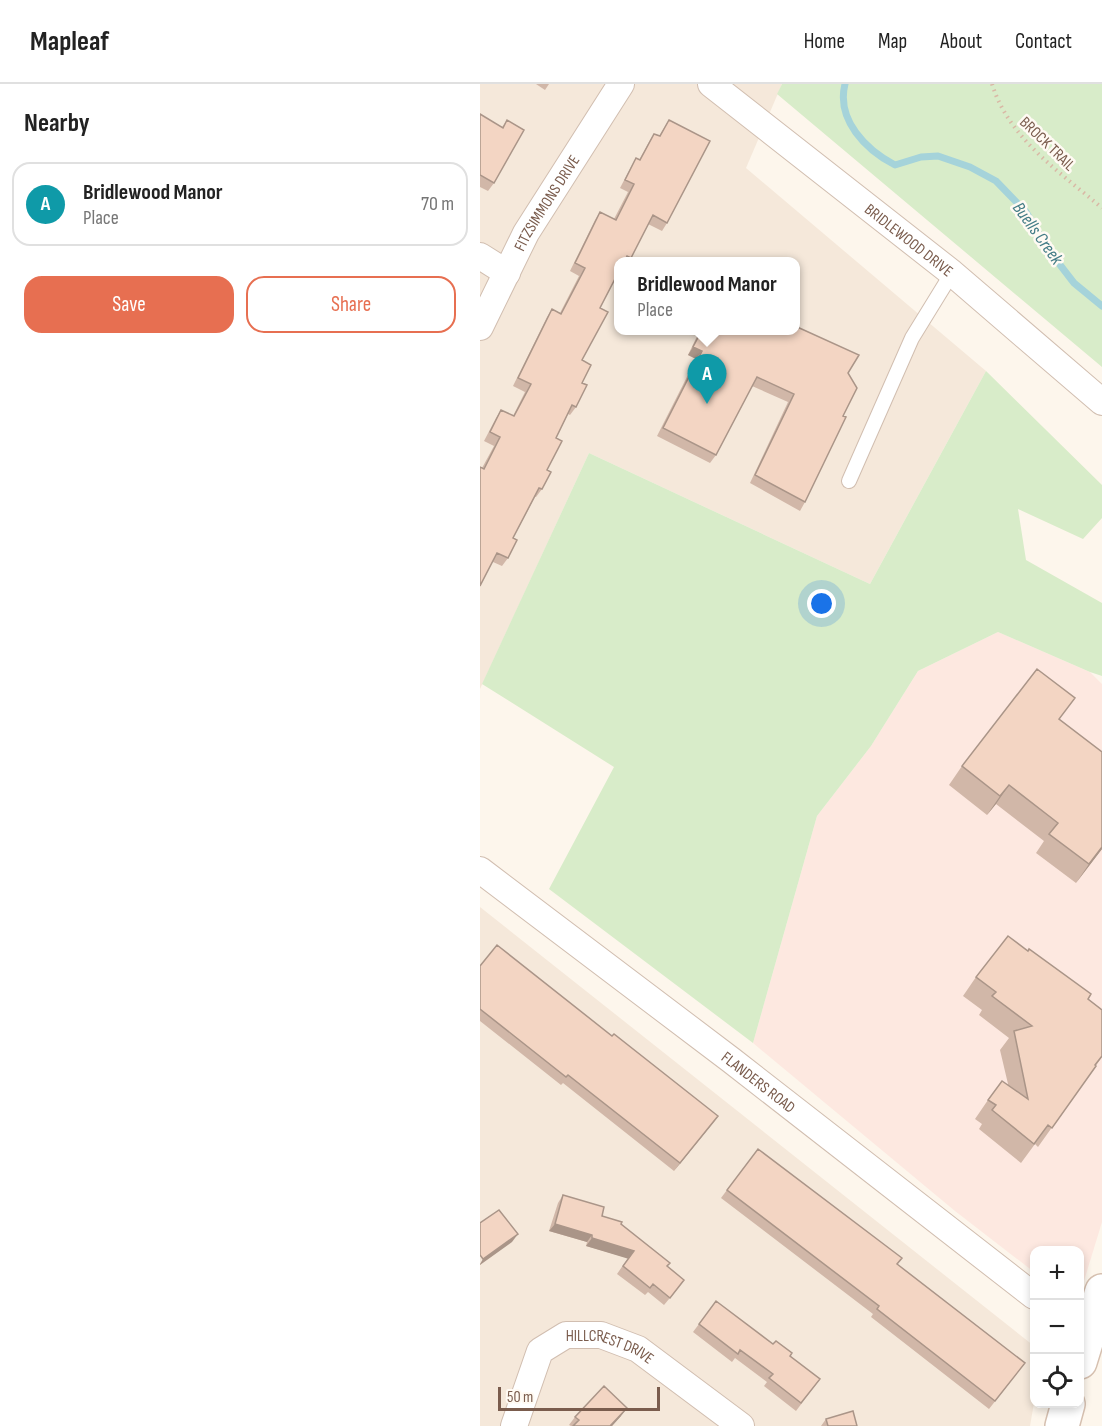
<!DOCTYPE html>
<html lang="en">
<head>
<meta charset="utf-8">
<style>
	body { margin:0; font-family:"Sofia Sans Condensed",sans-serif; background:#f6f6f6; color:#222 }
	.controls { position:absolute; right:18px; bottom:18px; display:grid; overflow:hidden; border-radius:12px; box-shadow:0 3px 9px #0003 }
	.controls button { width:54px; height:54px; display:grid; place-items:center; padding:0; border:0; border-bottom:2px solid #e0e0e0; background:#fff; color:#222; font:30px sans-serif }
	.scale { position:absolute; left:18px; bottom:15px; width:162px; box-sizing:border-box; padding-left:6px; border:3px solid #7a5c4d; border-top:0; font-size:16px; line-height:21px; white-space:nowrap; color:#7a5c4d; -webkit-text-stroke:4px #fffaf3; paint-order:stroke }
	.you { position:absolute; left:342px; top:520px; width:21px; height:21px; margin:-15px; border:4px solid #fff; border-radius:50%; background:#1a73e8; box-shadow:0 0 0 9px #1a73e833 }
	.badge { display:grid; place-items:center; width:39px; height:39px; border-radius:50%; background:#e76f51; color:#fff; font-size:20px; font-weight:700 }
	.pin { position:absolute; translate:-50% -50px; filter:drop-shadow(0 2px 3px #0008) }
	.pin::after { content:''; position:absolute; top:32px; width:21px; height:18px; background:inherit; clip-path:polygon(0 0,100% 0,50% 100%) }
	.popup { position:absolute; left:134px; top:173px; width:186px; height:78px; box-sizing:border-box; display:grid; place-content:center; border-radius:12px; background:#fff; filter:drop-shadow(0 2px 4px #0005); font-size:20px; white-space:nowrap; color:#767676 }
	.popup b { font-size:22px; color:#222 }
	.popup::after { content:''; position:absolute; left:50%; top:100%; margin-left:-12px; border:12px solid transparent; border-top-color:#fff }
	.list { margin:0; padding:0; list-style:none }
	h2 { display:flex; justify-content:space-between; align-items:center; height:78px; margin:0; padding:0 24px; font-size:26px }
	h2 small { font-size:20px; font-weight:400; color:#767676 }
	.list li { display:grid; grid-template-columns:39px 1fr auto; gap:18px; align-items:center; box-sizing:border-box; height:84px; margin:0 12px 12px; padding:0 12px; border:2px solid #e0e0e0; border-radius:18px }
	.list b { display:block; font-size:22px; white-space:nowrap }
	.list p { margin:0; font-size:20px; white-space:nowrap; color:#767676 }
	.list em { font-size:20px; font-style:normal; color:#767676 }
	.actions { display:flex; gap:12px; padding:18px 24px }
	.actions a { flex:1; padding:14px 0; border:2px solid #e76f51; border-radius:18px; text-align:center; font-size:21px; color:#e76f51 }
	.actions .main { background:#e76f51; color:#fff }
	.icon { flex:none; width:33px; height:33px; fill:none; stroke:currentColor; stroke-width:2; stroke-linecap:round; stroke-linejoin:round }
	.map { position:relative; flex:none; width:622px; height:1342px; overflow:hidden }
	header { display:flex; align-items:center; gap:36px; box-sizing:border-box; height:84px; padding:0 30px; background:#fff; border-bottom:2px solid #e0e0e0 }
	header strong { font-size:28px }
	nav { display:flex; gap:33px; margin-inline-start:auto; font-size:21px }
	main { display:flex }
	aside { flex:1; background:#fff }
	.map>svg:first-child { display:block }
</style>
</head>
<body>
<header>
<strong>Mapleaf</strong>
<nav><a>Home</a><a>Map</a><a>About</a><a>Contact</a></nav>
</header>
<main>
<aside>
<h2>Nearby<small></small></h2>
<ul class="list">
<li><span class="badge" style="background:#0f9aa8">A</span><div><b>Bridlewood Manor</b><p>Place</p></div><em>70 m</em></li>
</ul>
<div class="actions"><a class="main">Save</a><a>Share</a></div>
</aside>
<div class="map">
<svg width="622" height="1342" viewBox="0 0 622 1342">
	<rect width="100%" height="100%" fill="#fdf6ec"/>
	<path fill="#f5e8da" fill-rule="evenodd" d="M0,0h302l-36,84 240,203 -116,213 -281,-131 -109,236zM138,178h178v68h-178z
		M0,823l554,439v57l-4,23h-550z"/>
	<path fill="#fde8e0" d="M518,548l92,40 12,12v538l-22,72v-44h-46v22l-79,-61 -202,-168 64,-227 54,-70 47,-75z"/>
	<path fill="#d8ecc9" d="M302,0h320v283l-325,-273z
		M506,287l116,114v33l-19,21 -65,-30 8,51 76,43v73l-12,-4 -92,-40 -80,39 -47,75 -54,70 -64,227 -204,-154 65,-122 -132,-83 107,-231 281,131z"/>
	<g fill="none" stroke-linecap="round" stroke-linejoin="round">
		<path stroke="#a5d3da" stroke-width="7" d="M365,0c-9,36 21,66 50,81l26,-8 17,-1 32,11 26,14 30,31 21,36 27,35 28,23"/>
		<g stroke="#d1beb0" stroke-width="16">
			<path id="lane" d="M369,397l63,-143 40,-65"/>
		</g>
		<g stroke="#d1beb0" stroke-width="28">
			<g id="street">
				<path id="s1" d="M231,0l241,189 150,129"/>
				<path d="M0,172l27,17"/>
				<path id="s2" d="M0,243l46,-94 95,-149"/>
				<path id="s3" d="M0,786l251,190 303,236"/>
				<path id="s4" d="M34,1342l26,-75 26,-16h35l37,14 103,77"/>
			</g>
		</g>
		<g stroke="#d6c0b0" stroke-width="36">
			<path id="secondary" d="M600,1278l22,-71
				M582,1342l6,-22"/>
		</g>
		<path stroke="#d9b8a5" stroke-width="4" stroke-dasharray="1.5 4.5" stroke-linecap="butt" d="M512,0c17,55 68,88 110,124"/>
		<use href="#lane" stroke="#fff" stroke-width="14"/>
		<use href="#street" stroke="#fff" stroke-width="26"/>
		<use href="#secondary" stroke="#fff" stroke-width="33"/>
	</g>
	<path fill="#d1b7a8" d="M56,0h13l-4,6z
		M0,31l22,12 5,-7 -13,63 -6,8 -8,-4z
		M189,36l-2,103 -5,8 -14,-7 -20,37h-10l-18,47 -18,52v23l-6,24 -6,8 -2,-1 -12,24 -14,51 -6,8h-1l-22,41 -5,20 -6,8 -9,-4 -11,-94 12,-22 -10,-5 12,-23 5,-8 12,6 12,-24 -12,-6 34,-69 5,-8 8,4 19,-37 -9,-5 25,-51 5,-8 14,7 14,-27 -8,-4 11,-21 5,-9 3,2 10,-18 5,-8 5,2z
		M220,246h95l53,43 -5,43 -38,86 -5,9 -50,-28 38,-81 -36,-16 -36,69 -6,8 -53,-27 39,-77 -8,-4z
		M580,636l42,32v97l-26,34 -40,-30 8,-12 -48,-37 -9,11 -38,-30 13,-19z
		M0,882l232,158 -38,47 -111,-88 -2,2 -81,-64z
		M496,893l112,22 14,11v47l-64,90 -3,-3 -14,19 -42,-34 3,-5 -7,-5 13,-19 20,-16 -8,-34 9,-12 -30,-23 3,-5 -19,-14z
		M247,1106l170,74 122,107 -30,38 -118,-92 2,-3 -152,-116z
		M83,1111l39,21 19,8 46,42 12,21 -15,18 -16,-13 -3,3 -28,-21 11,-16 -42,-12 1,-4 -38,-11 9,-28z
		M219,1240l74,20 17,12 30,23 -24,32 -32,-25 3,-4 -32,-24 -3,4 -39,-30z
		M141,1332l-9,10h-41l-2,-1 6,-8z
		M346,1335l31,7h-36z"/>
	<path fill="#aa9588" d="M213,263l9,4 -6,8 -8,-4z
		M529,701l-13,19 -9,11 13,-19z
		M622,763v2l-26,34 13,-19z
		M238,1032l-6,8 -38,47 6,-8z
		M75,1140l37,11 -5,7 -38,-11z
		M38,1150l-6,8 -32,23v-1l3,-5z
		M112,1154l42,13 -5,8 -43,-13z
		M147,1324l-6,8 -9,10h-2z"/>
	<path fill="#f3d5c3" stroke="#aa9588" stroke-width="1.5" d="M0,30l23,14 4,-8 17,10 -30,53 -14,-8z
		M189,36l41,21 -43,82 -14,-8 -22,43 -4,-2 -2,5h-7v12l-18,35 8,4 -26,48 9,5 -9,18 5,2 -11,22 -4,-2 -16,33 6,3 -15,29 4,2 -9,17 -3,-1 -26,50 4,2 -9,18 -11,-5 -17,33v-119l4,2 16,-32 -10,-5 11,-22 13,6 17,-32 -13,-6 34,-69 9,5 24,-46 -10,-5 25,-51 16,8 18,-36 -9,-4 11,-22 4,2 14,-26 6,2z
		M315,242l64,29 -11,18 9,15 -14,28 3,1 -41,85 -50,-27 39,-81 -37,-17 -41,78 -53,-27 39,-77 -9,-4 9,-17h93z
		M557,585l38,29 -16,21 43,33v95l-13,17 -40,-30 9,-11 -49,-38 -9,11 -38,-30z
		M528,852l20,15 1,-2 62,45 -3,5 14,11v46l-7,9 1,1 -44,62 -4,-3 -14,19 -42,-34 4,-5 -8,-5 14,-19 26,18 -14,-68 18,-5 -40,-30 4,-4 -20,-15z
		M17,861l115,91 2,-2 104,82 -38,47 -112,-88 -2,2 -86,-68v-43z
		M278,1065l144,109 -5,6 128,99 -30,38 -118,-92 2,-3 -152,-116z
		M83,1111l41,12 -2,9 20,6 -1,2 49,39 -3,3 17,14 -14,18 -17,-14 -3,4 -27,-22 11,-15 -42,-13v-3l-37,-11z
		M19,1126l19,24 -35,25 -3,-4v-32z
		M236,1217l57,43 3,-3 16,12 -2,3 30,23 -19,24 -32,-25 4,-4 -33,-24 -2,4 -39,-30z
		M124,1302l23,22 -17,18h-37l6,-6 -4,-3z
		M373,1327l4,15h-29l-2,-7z"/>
	<g text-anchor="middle" stroke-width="5" stroke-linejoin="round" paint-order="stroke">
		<g font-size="16" fill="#7a5c4d" stroke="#fffaf3">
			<text transform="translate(568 59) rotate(44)" y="6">BROCK TRAIL</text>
			<text dy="6" stroke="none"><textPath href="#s2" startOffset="141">FITZSIMMONS DRIVE</textPath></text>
			<text dy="6" stroke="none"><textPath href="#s1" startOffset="252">BRIDLEWOOD DRIVE</textPath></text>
			<text dy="6" stroke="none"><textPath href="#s3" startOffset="350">FLANDERS ROAD</textPath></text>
			<text dy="6" stroke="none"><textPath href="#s4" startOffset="156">HILLCREST DRIVE</textPath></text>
		</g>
		<g font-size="18" font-style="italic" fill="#437c86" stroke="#fffaf3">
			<text transform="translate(558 149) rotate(54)" y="6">Buells Creek</text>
		</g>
	</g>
</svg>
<div class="controls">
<button>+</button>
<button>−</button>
<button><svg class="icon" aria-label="locate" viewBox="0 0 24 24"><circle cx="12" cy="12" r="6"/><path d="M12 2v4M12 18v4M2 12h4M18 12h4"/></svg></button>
</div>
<div class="scale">50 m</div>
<div class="you"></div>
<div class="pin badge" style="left:227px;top:320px;background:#0f9aa8">A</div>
<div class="popup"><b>Bridlewood Manor</b>Place</div>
</div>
</main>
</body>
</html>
